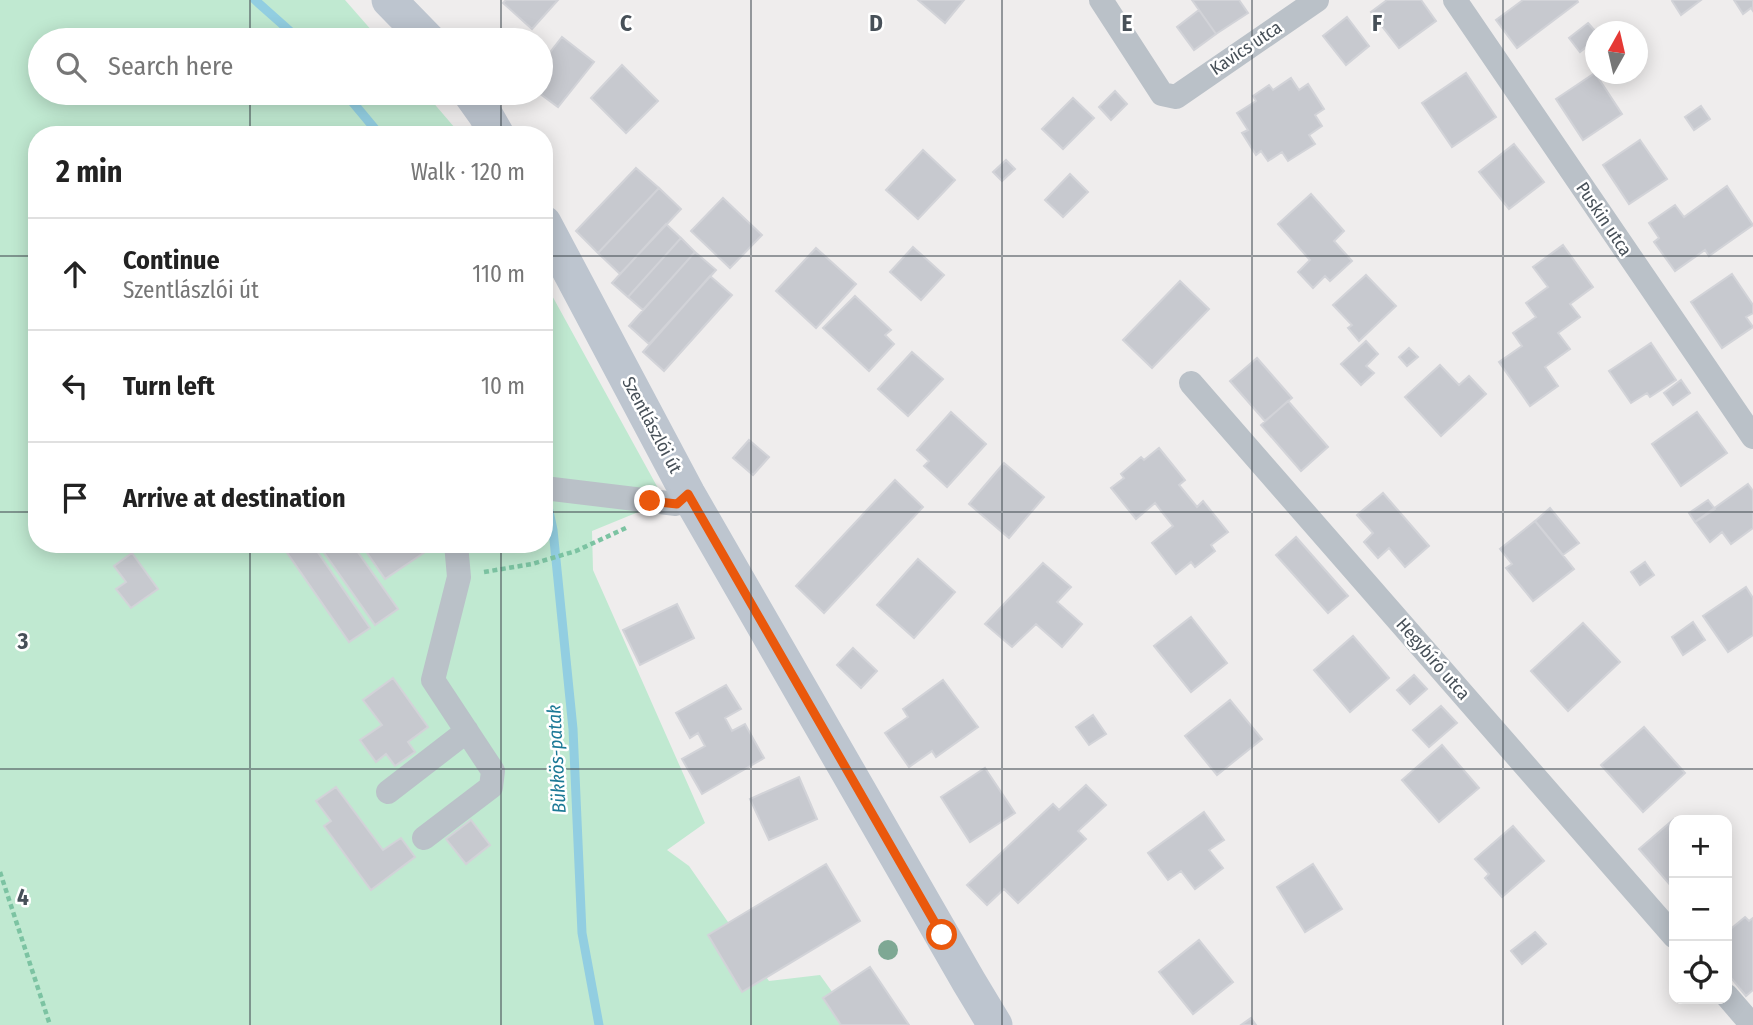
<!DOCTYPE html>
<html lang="en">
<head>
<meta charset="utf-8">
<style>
	body { margin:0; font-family:"Fira Sans Condensed",sans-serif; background:#f6f6f6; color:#222 }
	.controls { position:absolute; right:21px; bottom:21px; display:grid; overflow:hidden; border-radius:14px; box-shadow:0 4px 18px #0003 }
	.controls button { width:63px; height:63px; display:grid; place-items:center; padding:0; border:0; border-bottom:2px solid #e0e0e0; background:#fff; color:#222; font:35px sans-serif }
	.compass { position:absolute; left:1585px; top:21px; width:63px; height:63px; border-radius:50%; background:#fff; box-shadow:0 4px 18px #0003; rotate:8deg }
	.stop { position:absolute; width:21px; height:21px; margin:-16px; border:5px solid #ea580c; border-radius:50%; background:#fff }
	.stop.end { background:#ea580c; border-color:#fff; box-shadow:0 2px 7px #0008 }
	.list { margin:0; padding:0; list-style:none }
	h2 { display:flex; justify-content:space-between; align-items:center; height:91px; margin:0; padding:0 28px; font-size:30px }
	h2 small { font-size:23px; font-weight:400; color:#767676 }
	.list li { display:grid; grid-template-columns:46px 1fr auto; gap:21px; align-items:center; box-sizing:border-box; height:112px; padding:0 28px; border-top:2px solid #e0e0e0 }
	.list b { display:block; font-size:26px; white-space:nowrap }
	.list p { margin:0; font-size:23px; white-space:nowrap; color:#767676 }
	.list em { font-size:23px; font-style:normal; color:#767676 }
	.icon { flex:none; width:38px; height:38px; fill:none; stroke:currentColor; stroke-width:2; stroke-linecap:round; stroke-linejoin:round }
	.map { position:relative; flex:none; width:1753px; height:1025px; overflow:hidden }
	.search { position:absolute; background:#fff; box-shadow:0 4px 18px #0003; left:28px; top:28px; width:525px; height:77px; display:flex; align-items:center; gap:18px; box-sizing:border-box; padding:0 24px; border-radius:38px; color:#767676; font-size:26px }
	.panel { position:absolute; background:#fff; box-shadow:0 4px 18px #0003; left:28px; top:126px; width:525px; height:427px; border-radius:28px }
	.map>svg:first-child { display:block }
</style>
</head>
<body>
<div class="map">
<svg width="1753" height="1025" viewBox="0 0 1753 1025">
	<rect width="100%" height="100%" fill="#efeded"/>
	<path fill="#c0e9d1" d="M0,0h345l35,40h-340v53h385l36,42h-424v409h507v-263l115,209 -6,16 -61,25 1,39 112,253 -38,27 22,16 80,115 51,-6 36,50h-856z"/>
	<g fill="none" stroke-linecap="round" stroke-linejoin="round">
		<path stroke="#92cee1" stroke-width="9" d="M255,0l45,40
			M345,93l35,42
			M545,492l8,38 20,199 9,204 17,92"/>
	</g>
	<path fill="#c7c9cf" stroke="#d2d3d8" stroke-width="2" d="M506,0h52l-26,29 -29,-26z
		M918,0h46l-19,23z
		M1192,0h47l9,13 -32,21z
		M1387,0h34l15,21 -37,27 -28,-36z
		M1523,0h54l1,2 -61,46 -21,-28z
		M1673,0h28l-20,15 -9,-14z
		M1734,0h19v11l-2,-3 -8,6z
		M1199,10l17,24 -22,16 -17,-23z
		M1347,17l22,29 -23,19 -23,-29z
		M1588,23l8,9v7l-16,13 -11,-14z
		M562,37l32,25 -36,45 -19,-14h2v-29z
		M1638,37l7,10 -7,5z
		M1596,45v16l-8,-10z
		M622,65l36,36 -32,32 -35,-35z
		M1466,73l30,44 -44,30 -30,-44z
		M1595,73l27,41 -39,26 -27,-41z
		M1291,78l8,12 9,-6 16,25 -9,6 7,11 -13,9 6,9 -27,17 -6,-9 -14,9 -7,-10 -5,4 -14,-22 6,-3 -11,-17 19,-12 -3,-5 16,-11 4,5z
		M1115,91l12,13 -16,16 -12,-13z
		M1073,98l21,20 -31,31 -21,-20z
		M1701,106l9,13 -16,11 -9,-13z
		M1640,140l27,39 -38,25 -26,-39z
		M1514,144l30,38 -35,27 -30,-37z
		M923,150l32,30 -37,39 -32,-29z
		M1006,160l9,9 -13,12 -9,-9z
		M636,168l23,20 -61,65 -22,-22z
		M1070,174l18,18 -25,25 -18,-17z
		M1727,186l26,39 -44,31 -4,-6 -30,21 -21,-29 5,-4 -10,-15 26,-18 9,12z
		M659,188l22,21 -61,65 -22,-21z
		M1311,194l33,37 -10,10 18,20 -22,20 -5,-5 -12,12 -15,-16 12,-12 -32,-36z
		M723,198l39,37 -32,33 -39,-37z
		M666,224l15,14 -53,59 -16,-14z
		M681,238l14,14 -52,58 -15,-13z
		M1563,245l30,42 -23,17 10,13 -22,16 12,16 -25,18 13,19 -28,20 -31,-44 23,-16 -9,-13 23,-16 -10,-14 22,-16 -15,-20z
		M913,247l31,28 -23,25 -31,-28z
		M816,248l40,36 -40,44 -40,-37z
		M695,252l21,18 -67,74 -20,-18z
		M1732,274l21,31v8l-7,4 7,10 -31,21 -31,-46z
		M1366,275l30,31 -37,35 -11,-13 4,-3 -19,-20z
		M710,276l22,19 -68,76 -21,-19z
		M1180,281l29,28 -57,59 -29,-28z
		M855,296l36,34 -6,5 9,9 -25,27 -46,-43z
		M1366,341l12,13 -12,12 8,7 -13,12 -20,-21z
		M1651,343l25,37 -26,17 -3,-4 -16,10 -22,-32z
		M1409,348l9,9 -11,9 -8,-9z
		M912,352l31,27 -35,37 -30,-27z
		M1257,358l35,40 -27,23 -35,-40z
		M1440,365l19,20 10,-9 17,18 -45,42 -36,-39z
		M1681,380l9,13 -17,12 -9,-12z
		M1288,401l40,46 -27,24 -40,-46z
		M951,412l35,32 -39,43 -23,-21 5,-5 -12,-11z
		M1697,412l30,41 -46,33 -29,-42z
		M749,440l20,17 -16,18 -20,-17z
		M1159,448l26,32 -6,5 18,22 6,-6 25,31 -17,13 4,6 -20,16 -4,-5 -15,12 -24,-31 21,-17 -18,-23 -19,16 -25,-31 13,-10 -3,-4 20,-17 3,3z
		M1004,463l40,34 -35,41 -40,-34z
		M895,480l28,27 -99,106 -28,-27z
		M1748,484l5,7v37l-22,16 -9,-12 -12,10 -15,-20z
		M1383,493l46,53 -24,21 -16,-19 -11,10 -14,-16 9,-9 -16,-18z
		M1708,500l7,9 -20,13 -6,-9z
		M1550,508l29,35 -16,12 -28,-34z
		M1535,521l39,48 -41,32 -27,-33 6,-4 -12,-15z
		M1296,537l52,59 -20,17 -52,-58z
		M281,544h31l58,84 -21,14z
		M318,544h34l46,65 -23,16z
		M361,544h72l1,2 -49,33z
		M132,553l26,36 -27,19 -15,-19 10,-7 -12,-16z
		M918,559l37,33 -41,46 -37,-33z
		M1645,562l9,13 -14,10 -9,-13z
		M1043,563l28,24 -14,15 25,22 -20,23 -26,-23 -24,23 -27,-23z
		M1746,587l7,11v37l-25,17 -25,-36z
		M677,604l17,34 -54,27 -17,-35z
		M1191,617l36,46 -36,29 -37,-46z
		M1693,622l12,18 -22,15 -11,-18z
		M1583,623l37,39 -52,49 -37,-40z
		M1353,636l36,42 -39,34 -36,-42z
		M853,648l24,23 -16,17 -24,-23z
		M1414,675l13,14 -17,15 -13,-14z
		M393,678l35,49 -20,15 7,10 -20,14 -9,-12 -10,8 -16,-22 22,-15 -19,-25z
		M943,680l35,47 -42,30 -4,-6 -23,16 -24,-34 23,-16 -5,-8z
		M726,685l15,24 -16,9 7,13 13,-7 19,34 -62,36 -20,-35 23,-13 -7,-13 -8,5 -14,-25z
		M1230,700l32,39 -45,36 -32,-39z
		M1441,706l16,17 -28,24 -16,-17z
		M1093,715l13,19 -17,11 -13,-18z
		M1644,727l41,46 -42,39 -42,-47z
		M1442,745l37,43 -40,34 -37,-42z
		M985,768l30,45 -45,29 -29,-45z
		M799,777l18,42 -48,21 -19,-41z
		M1086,785l20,20 -28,26 8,8 -68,64 -14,-14 -17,16 -20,-20 86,-81 6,6z
		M336,787l47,63 18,-12 14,19 -44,33 -47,-64 7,-5 -15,-20z
		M1204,812l20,28 -15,10 14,18 -28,21 -14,-18 -13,9 -20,-27z
		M1674,819l2,1h-2v64l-3,2 -32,-37z
		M471,820l19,25 -24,19 -20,-25z
		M1513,826l31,35 -42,36 -17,-19 4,-4 -14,-15z
		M826,864l34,57 -118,71 -34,-57z
		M1313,864l29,45 -37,23 -28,-45z
		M1745,917l4,4 4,-3v72l-7,6 -19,-23v-41z
		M1535,932l11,12 -24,20 -11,-13z
		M1199,940l34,42 -40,32 -34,-42z
		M870,967l39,58h-68l-18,-27z
		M1251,1018l5,7h-15z"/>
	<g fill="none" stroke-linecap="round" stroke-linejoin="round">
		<path stroke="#7cc3a2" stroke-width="4.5" stroke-dasharray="5 3.5" stroke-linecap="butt" d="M484,572l48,-8 44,-13 52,-24
			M0,872l50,153"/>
		<path stroke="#bac1c8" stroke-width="24" d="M1101,0l61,94 14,3 141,-97
			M1455,0l298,437
			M1191,383l483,553
			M544,488l132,16 12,-10
			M388,792l79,-61
			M424,838l67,-51 2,-16 -60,-91 26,-103 -3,-33
			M1727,996l25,29"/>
		<path stroke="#bdc5cf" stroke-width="35" d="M389,0l39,40
			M470,93l15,21 12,21
			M544,223l144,271 281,488 26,43"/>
	</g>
	<circle fill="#7ea894" cx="888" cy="950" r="10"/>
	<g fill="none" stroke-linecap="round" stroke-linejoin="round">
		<path stroke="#ea580c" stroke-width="9" d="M650,501l27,3 11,-10 254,441"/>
	</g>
	<path fill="none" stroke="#475058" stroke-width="2" stroke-opacity="0.55" d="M250,0v40M501,0v40M751,0v1025M1002,0v1025M1252,0v1025M1503,0v1025M250,93v42M501,93v42M0,256h37M544,256h1209M0,512h37M544,512h1209M250,544v481M501,544v481M0,769h1753"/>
	<g text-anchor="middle" stroke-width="5" stroke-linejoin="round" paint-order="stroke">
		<g font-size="18" fill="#475058" stroke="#fff">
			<text transform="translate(1246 48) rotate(-34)" y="6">Kavics utca</text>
			<text transform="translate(1604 219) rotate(56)" y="6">Puskin utca</text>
			<text transform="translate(652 425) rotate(62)" y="6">Szentlászlói út</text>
			<text transform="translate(1433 659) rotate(49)" y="6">Hegybíró utca</text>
		</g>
		<g font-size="19" font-style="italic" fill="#1c7996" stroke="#fff">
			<text transform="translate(556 759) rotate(-93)" y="7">Bükkös-patak</text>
		</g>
	</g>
	<g font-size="23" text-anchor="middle" font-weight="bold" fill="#475058" stroke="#fff" stroke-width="5" stroke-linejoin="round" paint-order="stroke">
		<text x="626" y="31">C</text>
		<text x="876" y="31">D</text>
		<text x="1127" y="31">E</text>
		<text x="1377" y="31">F</text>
		<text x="23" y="649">3</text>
		<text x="23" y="905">4</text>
	</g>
</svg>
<div class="controls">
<button>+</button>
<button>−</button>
<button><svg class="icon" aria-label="locate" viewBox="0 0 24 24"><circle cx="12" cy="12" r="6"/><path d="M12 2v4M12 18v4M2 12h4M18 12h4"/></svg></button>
</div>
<svg class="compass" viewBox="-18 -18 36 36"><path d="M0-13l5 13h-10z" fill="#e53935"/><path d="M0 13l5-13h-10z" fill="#767676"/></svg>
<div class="stop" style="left:942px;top:935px"></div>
<div class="stop end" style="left:650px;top:501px"></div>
<div class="search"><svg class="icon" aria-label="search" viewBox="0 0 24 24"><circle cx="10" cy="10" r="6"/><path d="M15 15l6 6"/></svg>Search here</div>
<section class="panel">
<h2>2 min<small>Walk · 120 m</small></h2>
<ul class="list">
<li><svg class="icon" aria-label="ahead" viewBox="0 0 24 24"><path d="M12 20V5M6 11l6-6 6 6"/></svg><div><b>Continue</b><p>Szentlászlói út</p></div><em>110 m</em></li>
<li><svg class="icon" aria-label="left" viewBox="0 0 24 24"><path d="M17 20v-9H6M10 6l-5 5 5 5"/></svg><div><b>Turn left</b></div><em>10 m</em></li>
<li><svg class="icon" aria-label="arrive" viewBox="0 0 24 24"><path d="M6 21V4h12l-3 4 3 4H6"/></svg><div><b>Arrive at destination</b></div></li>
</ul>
</section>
</div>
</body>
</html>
